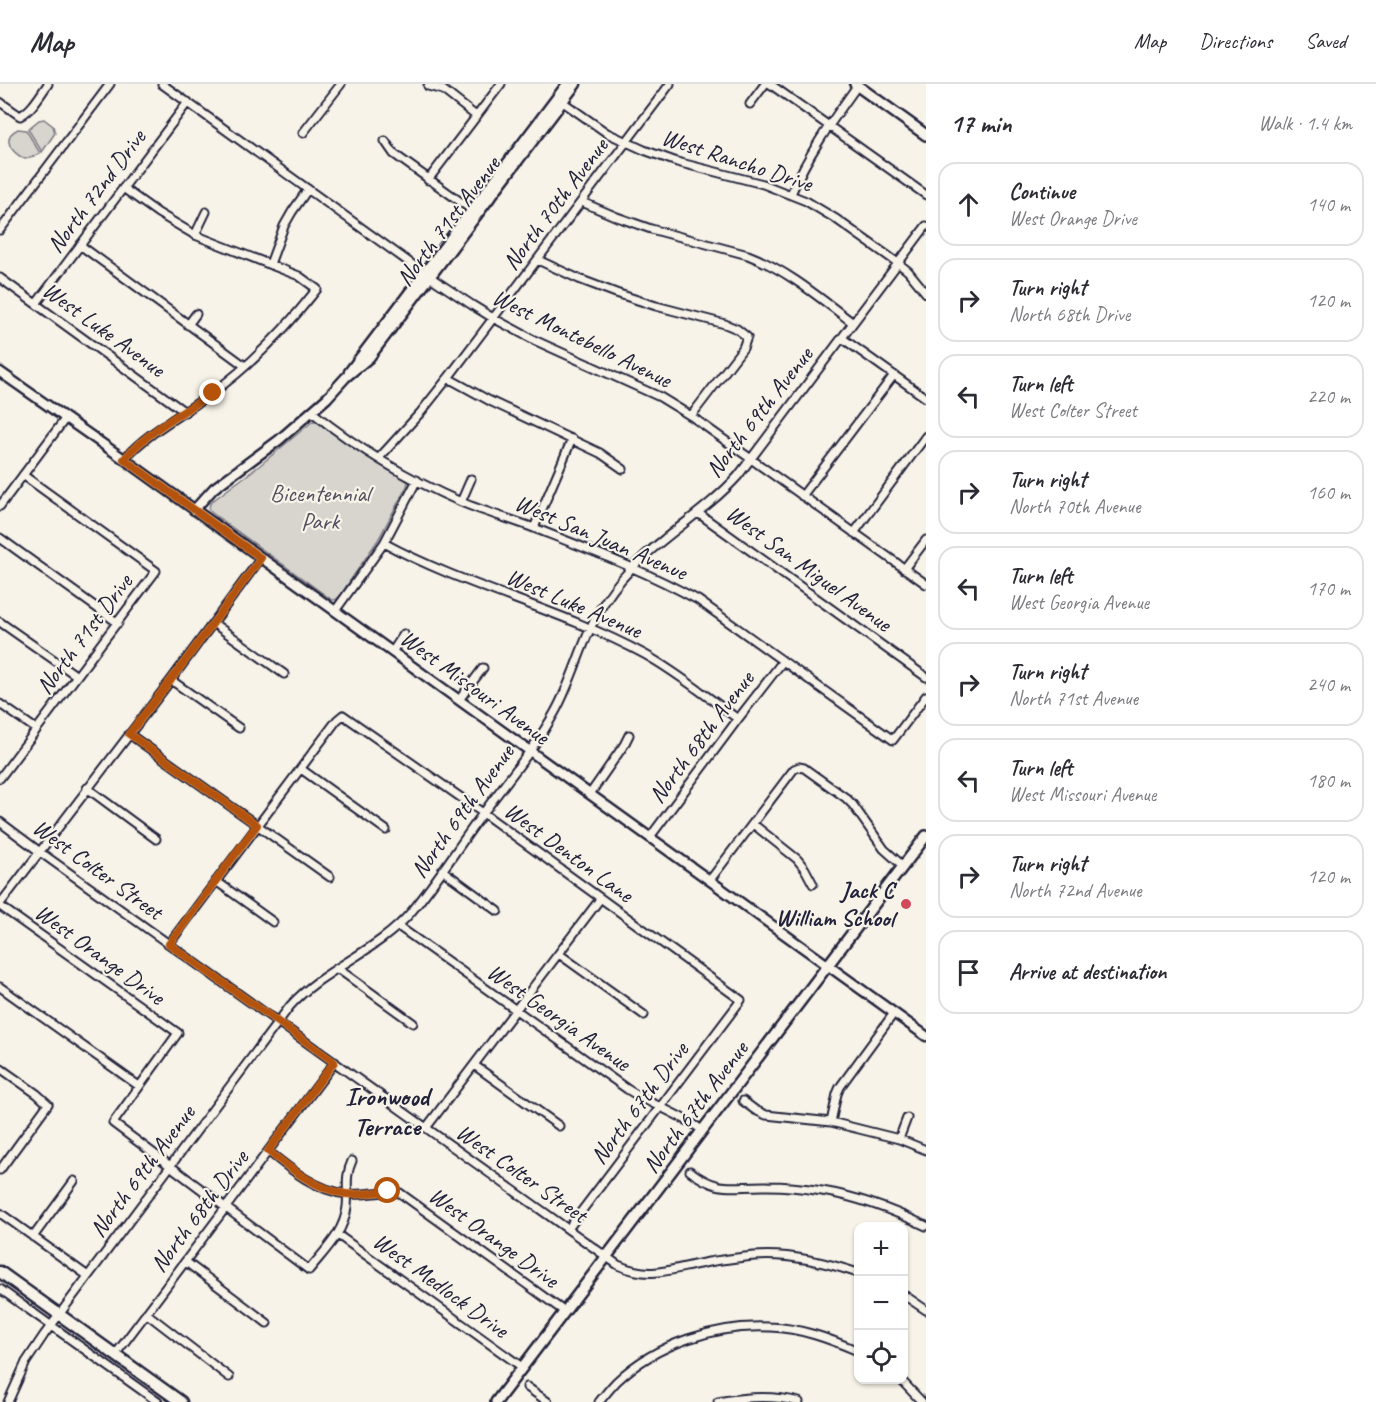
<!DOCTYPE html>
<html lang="en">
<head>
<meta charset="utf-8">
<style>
	body { margin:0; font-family:Caveat,sans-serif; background:#f2f2f3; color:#2b2b33 }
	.controls { position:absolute; right:18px; bottom:18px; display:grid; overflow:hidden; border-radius:12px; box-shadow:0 2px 4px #0004 }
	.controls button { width:54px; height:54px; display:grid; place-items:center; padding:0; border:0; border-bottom:2px solid #e1e1e2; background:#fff; color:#2b2b33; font:30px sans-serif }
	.stop { position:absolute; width:18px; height:18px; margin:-14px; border:4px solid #b45309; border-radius:50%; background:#fff }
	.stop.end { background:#b45309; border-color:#fff; box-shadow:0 2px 6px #0008 }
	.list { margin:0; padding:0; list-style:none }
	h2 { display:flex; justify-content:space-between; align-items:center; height:78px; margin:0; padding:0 24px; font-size:26px }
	h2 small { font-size:20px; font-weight:400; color:#7c7c81 }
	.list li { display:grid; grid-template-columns:39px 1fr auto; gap:18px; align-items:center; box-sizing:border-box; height:84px; margin:0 12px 12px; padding:0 12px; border:2px solid #e1e1e2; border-radius:18px }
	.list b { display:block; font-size:22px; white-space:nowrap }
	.list p { margin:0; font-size:20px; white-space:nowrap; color:#7c7c81 }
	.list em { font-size:20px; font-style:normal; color:#7c7c81 }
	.icon { flex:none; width:33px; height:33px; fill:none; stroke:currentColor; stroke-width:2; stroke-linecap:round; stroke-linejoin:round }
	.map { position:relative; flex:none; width:926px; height:1318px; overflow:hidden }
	header { display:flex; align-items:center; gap:36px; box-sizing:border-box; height:84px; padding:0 30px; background:#fff; border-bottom:2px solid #e1e1e2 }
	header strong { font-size:28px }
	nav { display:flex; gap:33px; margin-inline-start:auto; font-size:21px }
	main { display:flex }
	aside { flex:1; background:#fff }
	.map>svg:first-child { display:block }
</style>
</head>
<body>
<header>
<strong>Map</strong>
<nav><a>Map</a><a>Directions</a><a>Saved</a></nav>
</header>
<main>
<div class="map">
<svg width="926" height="1318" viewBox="0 0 926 1318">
	<rect width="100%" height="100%" fill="#f7f3e8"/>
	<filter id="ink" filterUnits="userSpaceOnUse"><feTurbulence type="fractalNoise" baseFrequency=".0167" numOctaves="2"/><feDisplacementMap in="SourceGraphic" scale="12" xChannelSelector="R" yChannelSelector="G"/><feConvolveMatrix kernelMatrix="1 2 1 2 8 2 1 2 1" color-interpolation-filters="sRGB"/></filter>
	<g filter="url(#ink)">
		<path fill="#d8d5cf" stroke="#7d7c85" stroke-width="1.5" d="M44,35l9,7 2,7 -13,19 -14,-23 11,-9z
			M18,45l8,1 14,23 -10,5 -5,1c-13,-6 -25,-21 -7,-30z
			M313,337l4,1 46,32 42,25 3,3 -1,4 -29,54 -39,57 -4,3h-3l-120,-87 -4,-4 3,-7 48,-36z"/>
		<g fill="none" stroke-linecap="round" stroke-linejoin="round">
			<g stroke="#22223b" stroke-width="11">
				<path id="minor" d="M162,0l262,189 48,32 21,13 41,22 126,57 31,19 235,168
					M770,0l156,111
					M428,2l15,4 33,26
					M560,16l47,33 37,17 33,12 86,22 43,17 30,18 62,44 10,8 18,22
					M0,18l20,14c12,-6 20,-21 28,-32
					M750,20l15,-20
					M303,49l38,-49
					M385,57l9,13 78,56
					M428,96l73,-96
					M123,104l35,25 37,22 104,41 18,13c-30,38 -65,76 -105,104 -30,22 -63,38 -88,66
					M791,110c17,-40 41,-73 66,-108
					M582,118l35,15 34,12 97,26c39,15 72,43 105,68
					M0,146l110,-146
					M195,151l11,-23
					M80,161l165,121
					M538,176l41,19 37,14 40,13 69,18 12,5 10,8 -4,11 -52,68
					M270,180l14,-38 8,-14 16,-23
					M0,194l185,134
					M36,220l152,-202
					M188,241l8,-11
					M842,254l84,60
					M448,294l42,23 110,52 23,16
					M312,328c44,35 96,67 149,90 24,10 49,17 73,26 56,22 112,43 164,72l195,140 33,-44
					M379,374l42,-46 27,-34 222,-294
					M802,412l92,-121
					M461,418l10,-23
					M0,422l65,-87
					M698,429l228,164
					M534,444l38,-89
					M854,449l72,-97
					M0,454l118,85
					M384,459c83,45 177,66 260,111 33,18 63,43 94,65
					M904,485l22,-29
					M335,527l49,-68 33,-63
					M0,538l77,54
					M213,539l71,51
					M392,568l12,-18
					M171,596l68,48
					M459,616l24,-32
					M0,620l36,25
					M129,650l201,143
					M301,685l85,61
					M0,694l156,-207 -133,-96
					M87,704l69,51
					M590,710l34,-49 5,-10
					M0,738l40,30 578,413c31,14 51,5 81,-1 18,-4 37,-6 55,-8 35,-3 71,6 104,17
					M753,740l44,35 8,10 8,15
					M650,753l88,-118 45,-58
					M442,786l56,41
					M710,796l84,-111 5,-2 5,1 42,30 7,7 31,44 19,17
					M216,797l57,41
					M0,820l171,-224 90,-122
					M0,822l178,127 -65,90 196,147c16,-20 35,-37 38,-63 2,-18 -3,-29 5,-46
					M398,842l229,163c24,16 52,24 75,41
					M169,860l168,-224 6,-5 140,98 258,187 -173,229
					M559,870l85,61
					M337,884l76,55
					M0,903l139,99
					M474,981l85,61
					M0,984l37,26 11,10 -48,66
					M743,1017l12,9 11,5 65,7 68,17 27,11
					M831,1038l6,-28 3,-7 54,-74
					M426,1044l174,-229
					M899,1055l8,-21
					M268,1067c23,19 49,40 79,43 17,2 34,-4 53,-1l165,119
					M690,1087c30,23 43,14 78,15 18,0 36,2 54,5 37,6 71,19 104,35
					M0,1129l88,63
					M338,1151l184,132
					M33,1153l41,-56
					M186,1178l81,61
					M0,1205l158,113
					M904,1211l22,15
					M146,1229l83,64
					M115,1271l220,-293
					M901,1296l21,22
					M527,1303l21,15
					M8,1318l18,-40 18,-27 246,-329c35,-39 88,-54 122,-95 26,-31 47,-66 72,-99 24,-33 51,-64 71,-100 20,-36 28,-78 51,-112 35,-54 90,-78 132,-124l188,-250
					M599,1318c6,-7 11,-14 18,-21 39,-37 99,-57 153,-54 31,1 60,12 88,24
					M718,1318c26,-5 55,-7 81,0"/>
			</g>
			<g stroke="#22223b" stroke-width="13">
				<path id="tertiary" d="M0,288l124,87 802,577
					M349,288l218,-288
					M194,426l20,-22 65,-48 48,-42 19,-21 23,-19 207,-274"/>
			</g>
			<g stroke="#22223b" stroke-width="14">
				<path id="secondary" d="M855,0l71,51
					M496,1318l430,-566"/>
			</g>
			<g stroke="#22223b" stroke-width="15">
				<path id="primary" d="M0,1188l181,130"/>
			</g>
			<use href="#minor" stroke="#f7f3e8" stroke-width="7"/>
			<use href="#tertiary" stroke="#f7f3e8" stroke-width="8"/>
			<use href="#secondary" stroke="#f7f3e8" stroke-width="9"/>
			<use href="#primary" stroke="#f7f3e8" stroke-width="10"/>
		</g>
	</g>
	<g fill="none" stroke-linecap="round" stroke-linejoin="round" filter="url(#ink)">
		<path stroke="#b45309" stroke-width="8" d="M213,309c-31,20 -65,38 -89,66l137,99 -90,122 -42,54 128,91 -88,119 165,118 -66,89c24,19 48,38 78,43 13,2 29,-2 42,-3"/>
	</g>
	<circle fill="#d1495b" stroke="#f7f3e8" stroke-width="2" cx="906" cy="820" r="6"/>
	<g text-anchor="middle" stroke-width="4.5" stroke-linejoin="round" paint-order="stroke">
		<g font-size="24" fill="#22223b" stroke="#f7f3e8">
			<text transform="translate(737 76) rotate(18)" y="8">West Rancho Drive</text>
			<text transform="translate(96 107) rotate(-53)" y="8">North 72nd Drive</text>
			<text transform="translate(555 120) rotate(-53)" y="8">North 70th Avenue</text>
			<text transform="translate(448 137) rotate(-53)" y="8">North 71st Avenue</text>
			<text transform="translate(104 245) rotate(36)" y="8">West Luke Avenue</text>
			<text transform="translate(582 254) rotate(26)" y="8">West Montebello Avenue</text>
			<text transform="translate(759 328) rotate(-52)" y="8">North 69th Avenue</text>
			<text transform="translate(601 453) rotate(23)" y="8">West San Juan Avenue</text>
			<text transform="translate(809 484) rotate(36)" y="8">West San Miguel Avenue</text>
			<text transform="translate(574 519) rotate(23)" y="8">West Luke Avenue</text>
			<text transform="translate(84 550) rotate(-53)" y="8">North 71st Drive</text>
			<text transform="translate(475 603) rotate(36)" y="8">West Missouri Avenue</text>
			<text transform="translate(701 653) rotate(-53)" y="8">North 68th Avenue</text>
			<text transform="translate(462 727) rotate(-54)" y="8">North 69th Avenue</text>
			<text transform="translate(569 768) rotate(36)" y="8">West Denton Lane</text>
			<text transform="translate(98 785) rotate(36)" y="8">West Colter Street</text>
			<text transform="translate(100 870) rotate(36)" y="8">West Orange Drive</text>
			<text transform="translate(559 933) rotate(35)" y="8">West Georgia Avenue</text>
			<text transform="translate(639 1019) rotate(-53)" y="8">North 67th Drive</text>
			<text transform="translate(695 1023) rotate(-53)" y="8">North 67th Avenue</text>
			<text transform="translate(142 1087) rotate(-53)" y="8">North 69th Avenue</text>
			<text transform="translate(522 1089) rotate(35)" y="8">West Colter Street</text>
			<text transform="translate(199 1127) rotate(-53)" y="8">North 68th Drive</text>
			<text transform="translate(494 1153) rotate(36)" y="8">West Orange Drive</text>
			<text transform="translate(441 1201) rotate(36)" y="8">West Medlock Drive</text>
		</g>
		<g font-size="24" fill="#504f60" stroke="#f7f3e8">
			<text x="320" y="417">Bicentennial<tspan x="320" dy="28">Park</tspan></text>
		</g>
		<g font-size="24" font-weight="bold" fill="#22223b" stroke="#f7f3e8" text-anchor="end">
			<text x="894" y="814">Jack C<tspan x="894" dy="28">William School</tspan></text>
		</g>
		<g font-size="26" font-weight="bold" fill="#22223b" stroke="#f7f3e8">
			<text x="387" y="1021">Ironwood<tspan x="387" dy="30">Terrace</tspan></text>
		</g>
	</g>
</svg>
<div class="controls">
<button>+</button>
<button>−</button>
<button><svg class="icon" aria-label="locate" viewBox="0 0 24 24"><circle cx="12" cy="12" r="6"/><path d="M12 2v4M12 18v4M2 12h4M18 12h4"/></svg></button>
</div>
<div class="stop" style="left:388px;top:1107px"></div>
<div class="stop end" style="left:213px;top:309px"></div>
</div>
<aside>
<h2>17 min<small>Walk · 1.4 km</small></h2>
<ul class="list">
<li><svg class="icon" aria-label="ahead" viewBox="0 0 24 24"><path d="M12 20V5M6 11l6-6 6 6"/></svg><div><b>Continue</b><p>West Orange Drive</p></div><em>140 m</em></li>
<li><svg class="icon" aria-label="right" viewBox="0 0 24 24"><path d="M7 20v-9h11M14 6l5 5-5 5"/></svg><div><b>Turn right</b><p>North 68th Drive</p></div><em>120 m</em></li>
<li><svg class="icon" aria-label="left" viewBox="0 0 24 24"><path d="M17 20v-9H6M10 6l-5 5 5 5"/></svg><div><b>Turn left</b><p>West Colter Street</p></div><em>220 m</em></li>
<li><svg class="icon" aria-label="right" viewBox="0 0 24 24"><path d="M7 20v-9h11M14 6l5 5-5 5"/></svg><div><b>Turn right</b><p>North 70th Avenue</p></div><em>160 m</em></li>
<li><svg class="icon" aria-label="left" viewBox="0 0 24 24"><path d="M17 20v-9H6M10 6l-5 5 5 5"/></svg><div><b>Turn left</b><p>West Georgia Avenue</p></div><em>170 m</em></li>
<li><svg class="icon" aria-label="right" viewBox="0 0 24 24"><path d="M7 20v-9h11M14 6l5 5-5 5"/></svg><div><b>Turn right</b><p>North 71st Avenue</p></div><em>240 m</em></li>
<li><svg class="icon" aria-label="left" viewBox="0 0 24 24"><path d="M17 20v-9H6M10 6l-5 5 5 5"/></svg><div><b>Turn left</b><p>West Missouri Avenue</p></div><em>180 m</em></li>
<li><svg class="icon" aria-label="right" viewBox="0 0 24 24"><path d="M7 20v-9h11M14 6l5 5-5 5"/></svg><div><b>Turn right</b><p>North 72nd Avenue</p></div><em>120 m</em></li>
<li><svg class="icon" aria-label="arrive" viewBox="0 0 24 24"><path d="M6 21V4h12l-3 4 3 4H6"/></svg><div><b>Arrive at destination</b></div></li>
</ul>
</aside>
</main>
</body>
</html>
